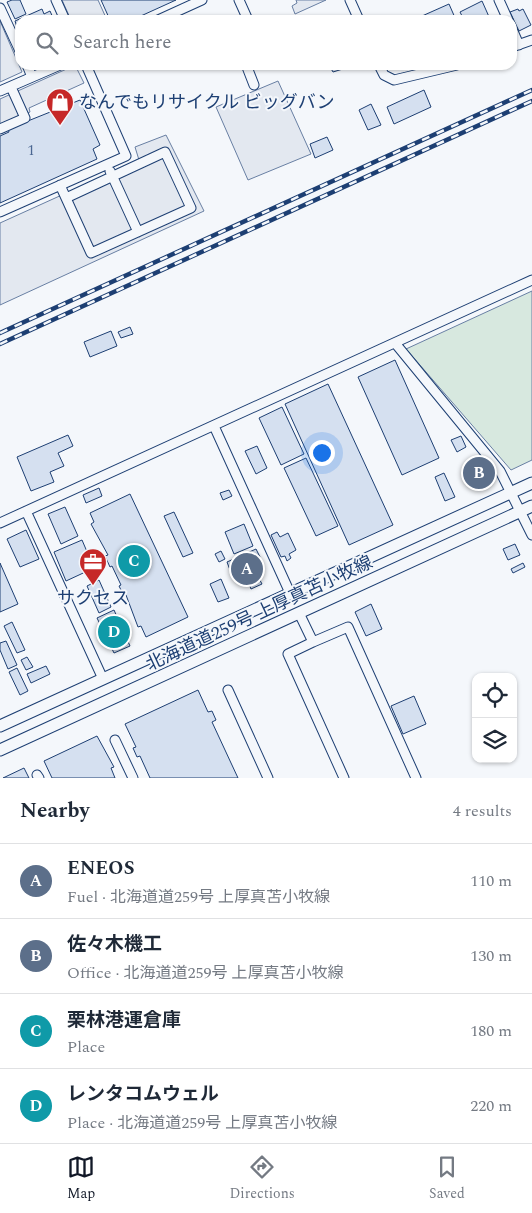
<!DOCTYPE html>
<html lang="en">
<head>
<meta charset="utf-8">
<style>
	body { margin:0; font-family:Spectral,"Noto Sans JP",serif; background:#f6f6f7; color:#1f2937 }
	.controls { position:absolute; right:15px; bottom:15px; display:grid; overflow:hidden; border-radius:10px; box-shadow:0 1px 4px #0004 }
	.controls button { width:45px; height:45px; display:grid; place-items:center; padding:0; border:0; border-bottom:1px solid #e0e1e3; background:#fff; color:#1f2937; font:25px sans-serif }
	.you { position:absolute; left:321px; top:452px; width:18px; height:18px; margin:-12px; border:4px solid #fff; border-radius:50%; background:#1a73e8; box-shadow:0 0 0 8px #1a73e833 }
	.badge { display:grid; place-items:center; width:32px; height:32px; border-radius:50%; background:#111827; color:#fff; font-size:16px; font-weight:700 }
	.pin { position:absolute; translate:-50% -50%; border:2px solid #fff; box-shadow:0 1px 5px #0006 }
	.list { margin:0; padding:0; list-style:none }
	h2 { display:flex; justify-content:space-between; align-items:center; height:65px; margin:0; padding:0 20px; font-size:21px }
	h2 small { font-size:16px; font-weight:400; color:#747a83 }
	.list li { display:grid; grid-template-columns:32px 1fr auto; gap:15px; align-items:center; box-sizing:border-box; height:75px; padding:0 20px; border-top:1px solid #e0e1e3 }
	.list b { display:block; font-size:19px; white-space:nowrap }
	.list p { margin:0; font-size:16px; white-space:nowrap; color:#747a83 }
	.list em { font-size:16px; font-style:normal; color:#747a83 }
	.icon { flex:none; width:28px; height:28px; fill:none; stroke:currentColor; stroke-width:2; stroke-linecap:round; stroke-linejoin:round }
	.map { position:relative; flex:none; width:532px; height:778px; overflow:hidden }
	.search { position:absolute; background:#fff; box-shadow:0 1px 4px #0004; left:15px; right:15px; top:15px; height:55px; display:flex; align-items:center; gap:12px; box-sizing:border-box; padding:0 18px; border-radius:15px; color:#747a83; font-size:19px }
	.sheet { height:365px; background:#fff }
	nav { display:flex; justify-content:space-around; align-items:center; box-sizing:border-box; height:70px; border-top:1px solid #e0e1e3; background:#fff; font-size:14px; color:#747a83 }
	nav a { display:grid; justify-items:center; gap:2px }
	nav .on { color:#111827 }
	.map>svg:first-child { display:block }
</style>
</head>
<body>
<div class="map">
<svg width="532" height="778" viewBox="0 0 532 778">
	<rect width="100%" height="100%" fill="#f4f7fb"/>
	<path fill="#d7e8df" stroke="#687fa3" d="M532,291v169l-21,10 -105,-121z"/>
	<path fill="#e3e8f0" stroke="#687fa3" d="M62,0h36l9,20h-36z
		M296,0h30l-31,14 -3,-8 5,-3z
		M0,21l22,51 -22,10z
		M71,67l6,2 7,14 -55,25 1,4 -30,14v-27z
		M278,81l33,73 -63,26 -32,-73z
		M166,135l38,76 -204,94v-82l139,-63 -4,-13z"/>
	<path fill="#d5e0f0" stroke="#1d3f73" d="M12,0h8l6,14 -11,5 -8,-17z
		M101,0h75l-44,20h-22z
		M482,1l8,18 -26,1 -4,-8z
		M449,4l7,16h-43z
		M42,9l2,5 6,-3 4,9h-34v17l-5,-16z
		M518,9l1,2 4,-2 8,16 -12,6 -9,-19z
		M329,65h18l-1,3 -13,4z
		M424,90l7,17 -37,17 -7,-17z
		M80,100l20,45 -7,4 4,10 -97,44v-67l9,-4 -1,-3z
		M371,104l10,21 -13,5 -9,-20z
		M327,137l6,13 -18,8 -5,-14z
		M130,327l3,7 -12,4 -3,-6z
		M111,331l6,15 -27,11 -6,-15z
		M395,360l44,98 -37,17 -44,-98z
		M328,384l65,141 -44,20 -64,-141z
		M282,407l22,47 -23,11 -22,-47z
		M68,435l5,11 -15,7 6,13 -14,6 4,10 -23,9 -14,-34z
		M461,436l5,11 -9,5 -6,-12z
		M257,446l10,22 -11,6 -11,-23z
		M306,458l32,68 -22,10 -32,-68z
		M477,464l3,5 5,-2 5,10 -15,7 -8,-16z
		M444,473l11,24 -10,4 -10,-24z
		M99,488l3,8 -16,7 -3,-8z
		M229,490l3,6 -9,4 -3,-7z
		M130,494l58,123 -42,20 -5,-11 -3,1 -12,-32 -2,1 -5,-10 2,-1 -9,-19 -2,1 -5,-11 3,-1 -17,-31 3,-2 -4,-9z
		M65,507l13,29 -17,8 -13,-30z
		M174,512l19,41 -10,4 -19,-41z
		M244,524l9,22 -19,8 -9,-22z
		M26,530l13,29 -19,8 -13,-28z
		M277,532l3,5 8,-4 8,17 -7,4 2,4 -4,3 -2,-5 -4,1 -10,-22z
		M82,540l12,28 -28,13 -12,-29z
		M515,544l5,11 -12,5 -5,-11z
		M256,549l4,8 -30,13 -3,-8z
		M221,551l4,8 -6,3 -4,-8z
		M250,562l12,22 -11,5 -8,-20 2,-1 -2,-3z
		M0,563l18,41 -18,8z
		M523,563l2,4 -12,6 -2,-4z
		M221,579l8,19 -11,4 -8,-18z
		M99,580l12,27 -12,6 -12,-27z
		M371,604l11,25 -16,7 -11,-24z
		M114,610l16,36 -16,7 -17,-35z
		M12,622l13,28 -8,3 -13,-27z
		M6,641l11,24 -9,4 -8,-19v-7z
		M27,657l6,10 -7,3 -5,-10z
		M46,666l4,8 -19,9 -4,-9z
		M17,668l11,23 -8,4 -11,-23z
		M198,690l10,22 4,-1 4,9 -4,2 26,56h-88l-10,-22 -3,1 -4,-9 3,-1 -11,-23z
		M414,696l12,28 -23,10 -12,-28z
		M97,736l17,31 -3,1 4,10h-63l-8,-17z
		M24,768l5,10h-26z"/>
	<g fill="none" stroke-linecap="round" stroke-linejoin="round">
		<g stroke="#1d3f73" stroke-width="11">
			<path id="minor" d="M56,0l9,20
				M239,0l9,20
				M350,0l9,20
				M499,0l9,20
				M0,8l20,43
				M158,20l44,-20
				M512,29l7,16
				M512,47l20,-7
				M27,65l5,12
				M251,65l-4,2 7,18
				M379,65l5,10 10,5 63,-15
				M0,91l60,-26
				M0,129l25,-11 -14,-31
				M110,171l28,61
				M60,185l31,68 100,-45 -26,-56 -99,46
				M0,212l126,-56 -40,-91
				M395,343l105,128 32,64
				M214,426l76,167
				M26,511l77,168
				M0,523l532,-243
				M299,613l14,29 -25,12 56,124
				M313,642l35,-15 68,151
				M228,690l40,88
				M115,740l18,38
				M37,775l2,3"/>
		</g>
		<g stroke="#1d3f73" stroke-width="13">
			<path id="major" d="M0,726l532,-243
				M0,750l532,-244"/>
		</g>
		<use href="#minor" stroke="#f4f7fb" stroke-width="9"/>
		<use href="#major" stroke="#f4f7fb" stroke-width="11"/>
		<g stroke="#1d3f73" stroke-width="4.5">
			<path id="rail" d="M0,333l532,-243
				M0,344l532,-243"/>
		</g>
		<use href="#rail" stroke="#f4f7fb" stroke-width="2.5" stroke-dasharray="8" stroke-linecap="butt"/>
	</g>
	<defs>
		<g id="shop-pin" transform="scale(1.4375)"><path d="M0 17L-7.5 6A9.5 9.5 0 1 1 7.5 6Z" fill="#c62828" stroke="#f4f7fb"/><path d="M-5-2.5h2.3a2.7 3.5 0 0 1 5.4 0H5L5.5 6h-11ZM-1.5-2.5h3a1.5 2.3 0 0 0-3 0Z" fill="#fff"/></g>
		<g id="office-pin" transform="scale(1.4375)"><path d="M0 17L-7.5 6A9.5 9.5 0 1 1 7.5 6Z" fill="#c62828" stroke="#f4f7fb"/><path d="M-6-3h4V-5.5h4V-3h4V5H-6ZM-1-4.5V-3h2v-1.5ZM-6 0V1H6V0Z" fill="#fff"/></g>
	</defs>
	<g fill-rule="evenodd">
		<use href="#shop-pin" x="60" y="102"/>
		<use href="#office-pin" x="93" y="562"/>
	</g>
	<g text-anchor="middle" stroke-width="4" stroke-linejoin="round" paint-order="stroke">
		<g font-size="15" fill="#4b6792">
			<text x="31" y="155">1</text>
		</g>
		<g font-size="18" fill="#1d3f73" stroke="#f4f7fb" text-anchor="start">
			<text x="79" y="108">なんでもリサイクル ビッグバン</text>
			<text x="93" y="604" text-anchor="middle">サクセス</text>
		</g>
		<g font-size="18" fill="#1d3f73" stroke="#f4f7fb">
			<text transform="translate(259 613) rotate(-25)" y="6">北海道道259号 上厚真苫小牧線</text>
		</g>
	</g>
</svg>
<div class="controls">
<button><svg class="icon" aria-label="locate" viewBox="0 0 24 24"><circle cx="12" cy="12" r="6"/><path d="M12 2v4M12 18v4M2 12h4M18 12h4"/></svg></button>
<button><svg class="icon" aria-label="layers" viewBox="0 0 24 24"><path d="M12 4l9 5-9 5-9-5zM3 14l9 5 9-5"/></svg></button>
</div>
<div class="you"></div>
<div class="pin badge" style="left:247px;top:569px;background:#5c6f8a">A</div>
<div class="pin badge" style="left:479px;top:473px;background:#5c6f8a">B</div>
<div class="pin badge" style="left:134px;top:561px;background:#0f9aa8">C</div>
<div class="pin badge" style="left:114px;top:632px;background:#0f9aa8">D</div>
<div class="search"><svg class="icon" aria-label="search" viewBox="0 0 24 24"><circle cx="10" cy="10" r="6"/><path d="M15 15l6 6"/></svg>Search here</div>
</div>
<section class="sheet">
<h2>Nearby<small>4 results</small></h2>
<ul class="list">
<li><span class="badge" style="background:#5c6f8a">A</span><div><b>ENEOS</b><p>Fuel · 北海道道259号 上厚真苫小牧線</p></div><em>110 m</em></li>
<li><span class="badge" style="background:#5c6f8a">B</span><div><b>佐々木機工</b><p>Office · 北海道道259号 上厚真苫小牧線</p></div><em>130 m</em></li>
<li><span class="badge" style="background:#0f9aa8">C</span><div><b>栗林港運倉庫</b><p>Place</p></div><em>180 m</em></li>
<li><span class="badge" style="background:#0f9aa8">D</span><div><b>レンタコムウェル</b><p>Place · 北海道道259号 上厚真苫小牧線</p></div><em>220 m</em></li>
</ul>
</section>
<nav>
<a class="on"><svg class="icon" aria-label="map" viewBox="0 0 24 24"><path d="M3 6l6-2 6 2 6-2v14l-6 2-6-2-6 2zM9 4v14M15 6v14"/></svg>Map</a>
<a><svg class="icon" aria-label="directions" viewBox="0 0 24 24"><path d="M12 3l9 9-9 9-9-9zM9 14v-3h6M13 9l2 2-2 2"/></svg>Directions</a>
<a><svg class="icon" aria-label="saved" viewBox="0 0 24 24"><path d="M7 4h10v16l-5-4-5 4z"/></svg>Saved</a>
</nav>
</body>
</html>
